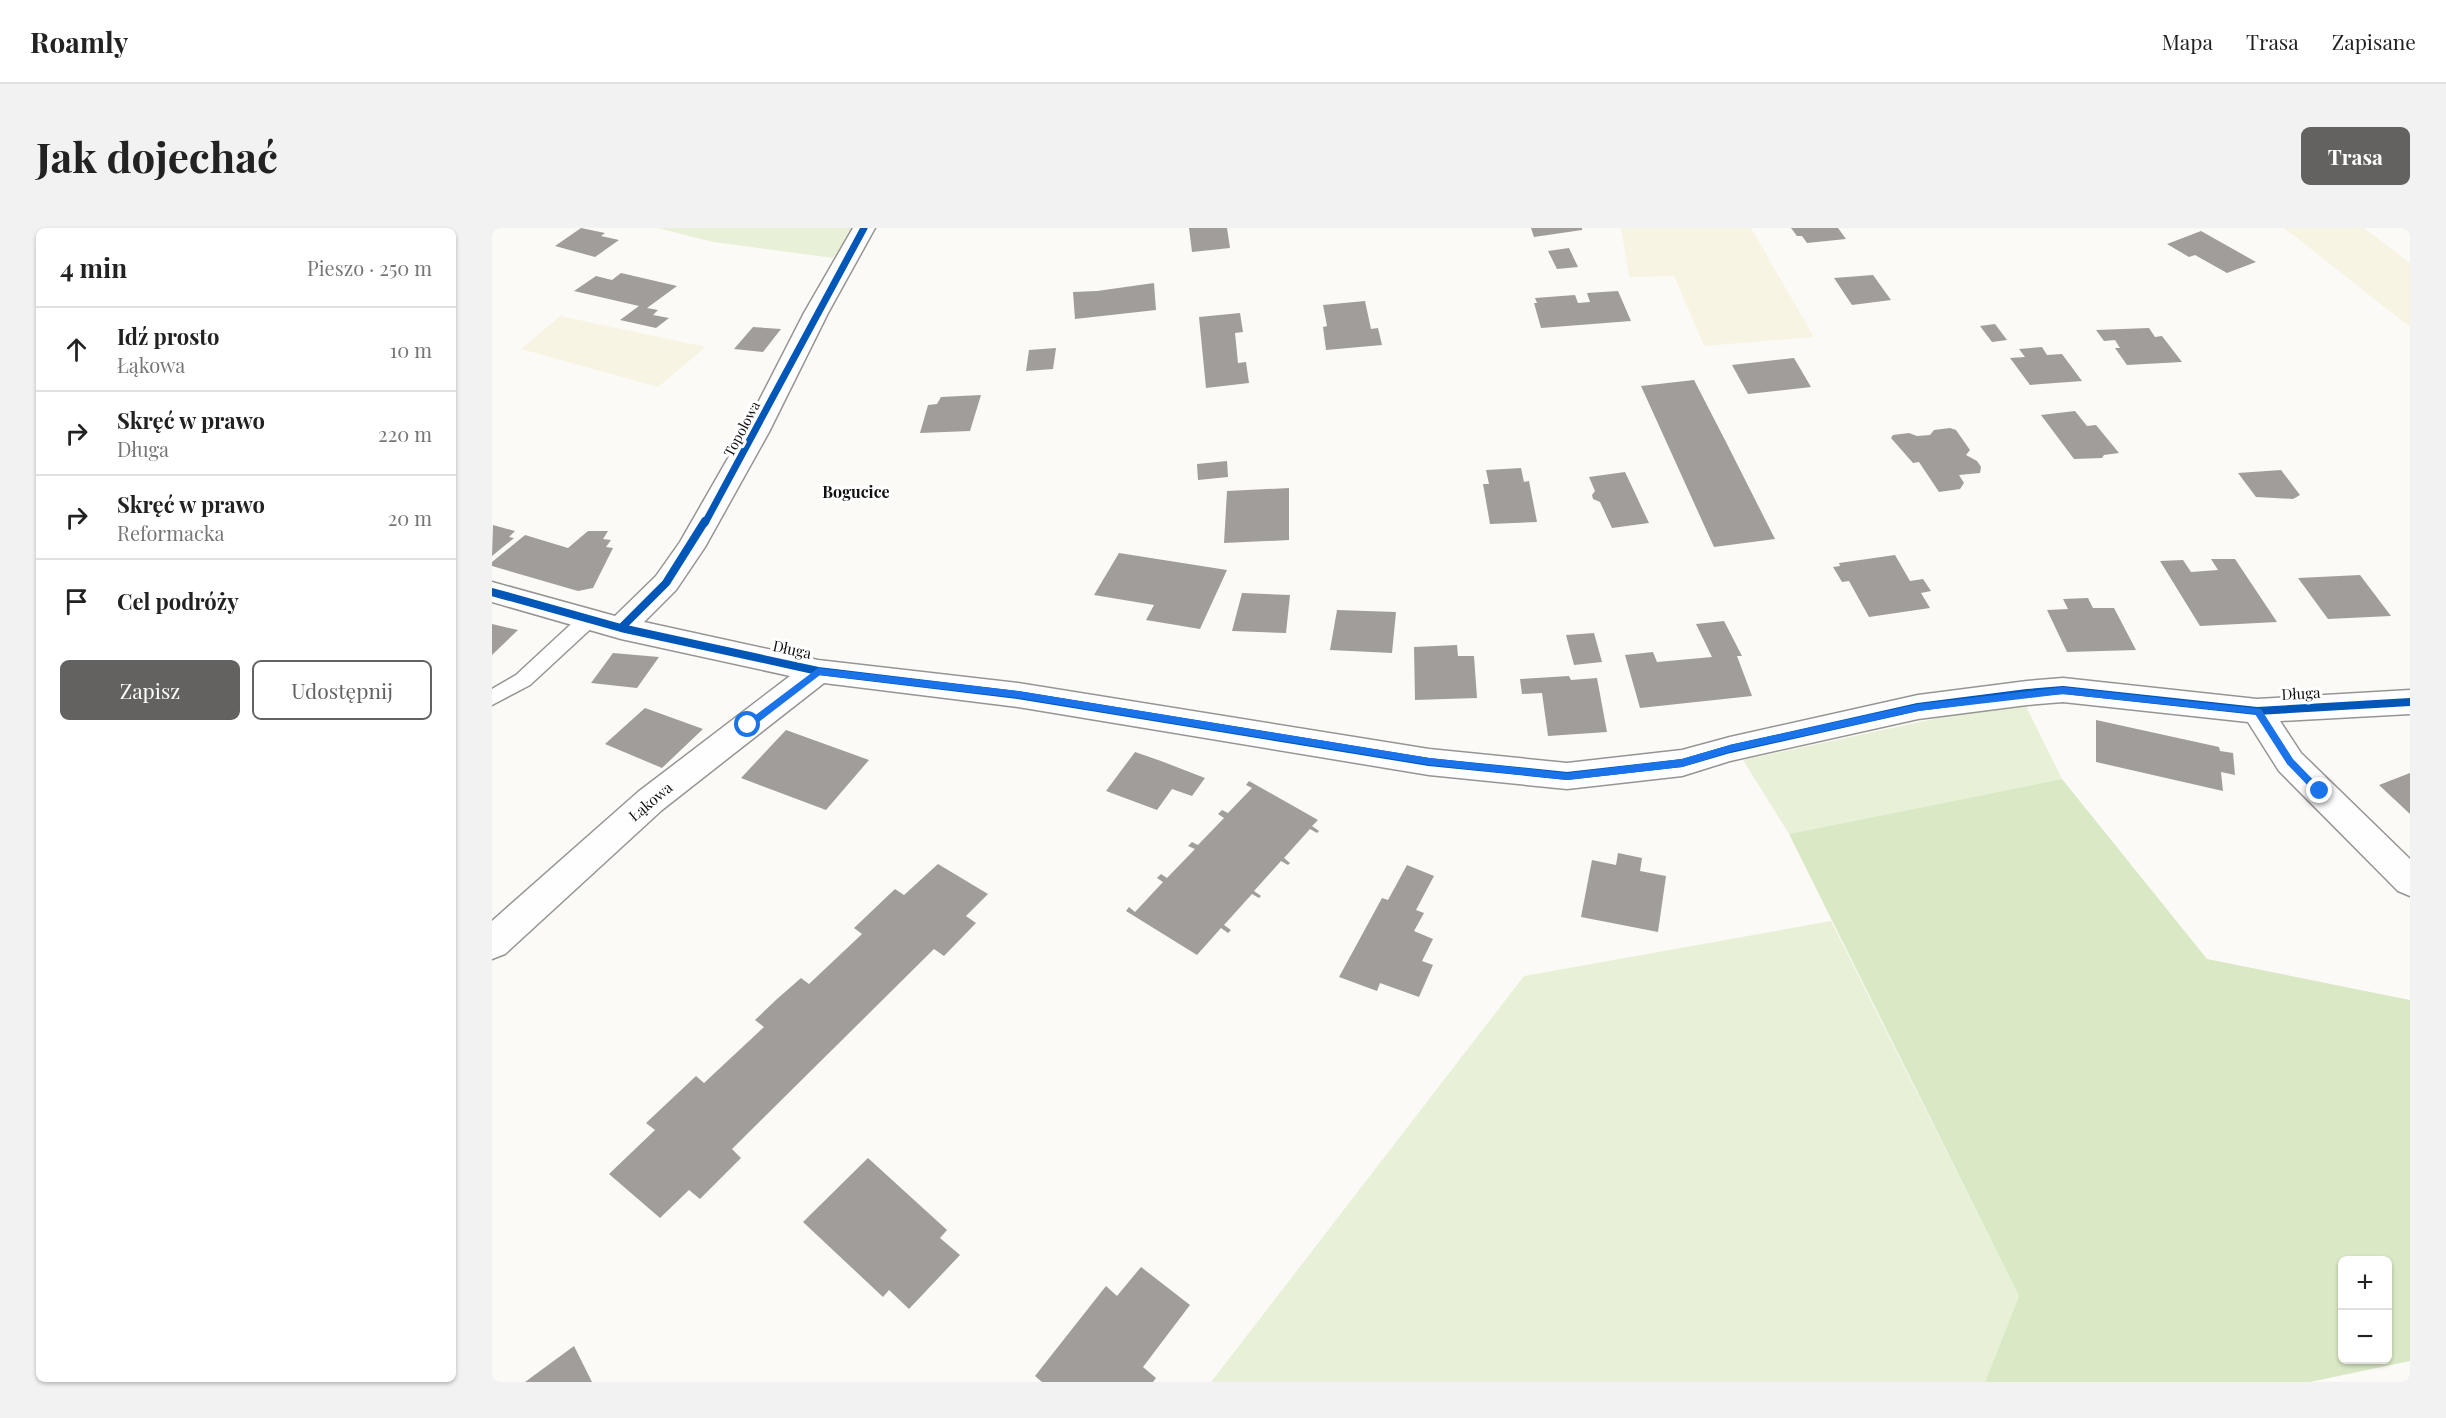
<!DOCTYPE html>
<html lang="pl">
<head>
<meta charset="utf-8">
<style>
	body { margin:0; font-family:"Playfair Display",serif; background:#f2f2f2; color:#222 }
	.controls { position:absolute; right:18px; bottom:18px; display:grid; overflow:hidden; border-radius:9px; box-shadow:0 2px 4px #0004 }
	.controls button { width:54px; height:54px; display:grid; place-items:center; padding:0; border:0; border-bottom:2px solid #e0e0e0; background:#fff; color:#222; font:30px sans-serif }
	.stop { position:absolute; width:18px; height:18px; margin:-14px; border:4px solid #1a73e8; border-radius:50%; background:#fff }
	.stop.end { background:#1a73e8; border-color:#fff; box-shadow:0 2px 6px #0008 }
	.list { margin:0; padding:0; list-style:none }
	h2 { display:flex; justify-content:space-between; align-items:center; height:78px; margin:0; padding:0 24px; font-size:26px }
	h2 small { font-size:20px; font-weight:400; color:#767676 }
	.list li { display:grid; grid-template-columns:39px 1fr auto; gap:18px; align-items:center; box-sizing:border-box; height:84px; padding:0 24px; border-top:2px solid #e0e0e0 }
	.list b { display:block; font-size:22px; white-space:nowrap }
	.list p { margin:0; font-size:20px; white-space:nowrap; color:#767676 }
	.list em { font-size:20px; font-style:normal; color:#767676 }
	.actions { display:flex; gap:12px; padding:18px 24px }
	.actions a { flex:1; padding:14px 0; border:2px solid #636260; border-radius:9px; text-align:center; font-size:21px; color:#636260 }
	.actions .main { background:#636260; color:#fff }
	.icon { flex:none; width:33px; height:33px; fill:none; stroke:currentColor; stroke-width:2; stroke-linecap:round; stroke-linejoin:round }
	.map { position:relative; flex:none; width:1918px; height:1154px; overflow:hidden; border-radius:9px }
	header { display:flex; align-items:center; gap:36px; box-sizing:border-box; height:84px; padding:0 30px; background:#fff; border-bottom:2px solid #e0e0e0 }
	header strong { font-size:28px }
	nav { display:flex; gap:33px; margin-inline-start:auto; font-size:21px }
	.intro { display:flex; align-items:center; justify-content:space-between; box-sizing:border-box; height:144px; padding:0 36px }
	h1 { margin:0; font-size:42px }
	.button { padding:15px 27px; border-radius:9px; background:#636260; color:#fff; font-size:21px; font-weight:700 }
	main { display:flex; gap:36px; padding:0 36px }
	aside { flex:1; background:#fff; border-radius:9px; box-shadow:0 2px 4px #0004 }
	.map>svg:first-child { display:block }
</style>
</head>
<body>
<header>
<strong>Roamly</strong>
<nav><a>Mapa</a><a>Trasa</a><a>Zapisane</a></nav>
</header>
<div class="intro"><h1>Jak dojechać</h1><a class="button">Trasa</a></div>
<main>
<aside>
<h2>4 min<small>Pieszo · 250 m</small></h2>
<ul class="list">
<li><svg class="icon" aria-label="ahead" viewBox="0 0 24 24"><path d="M12 20V5M6 11l6-6 6 6"/></svg><div><b>Idź prosto</b><p>Łąkowa</p></div><em>10 m</em></li>
<li><svg class="icon" aria-label="right" viewBox="0 0 24 24"><path d="M7 20v-9h11M14 6l5 5-5 5"/></svg><div><b>Skręć w prawo</b><p>Długa</p></div><em>220 m</em></li>
<li><svg class="icon" aria-label="right" viewBox="0 0 24 24"><path d="M7 20v-9h11M14 6l5 5-5 5"/></svg><div><b>Skręć w prawo</b><p>Reformacka</p></div><em>20 m</em></li>
<li><svg class="icon" aria-label="arrive" viewBox="0 0 24 24"><path d="M6 21V4h12l-3 4 3 4H6"/></svg><div><b>Cel podróży</b></div></li>
</ul>
<div class="actions"><a class="main">Zapisz</a><a>Udostępnij</a></div>
</aside>
<div class="map">
<svg width="1918" height="1154" viewBox="0 0 1918 1154">
	<rect width="100%" height="100%" fill="#fcfaf6"/>
	<path fill="#f8f4e3" d="M1129,0h130l63,109 -110,9 -30,-70 -45,1z
		M1792,0h80l46,35v64z
		M68,88l146,31 -48,40 -137,-38z"/>
	<path fill="#e8f1d7" d="M166,0h195l-20,30 -120,-16z
		M1534,478l36,73 -273,55 -46,-74 214,-46z
		M1339,693l188,375 -34,86h-774l313,-406z"/>
	<path fill="#d9e8c5" fill-rule="evenodd" d="M1570,551l145,180 203,41v361l-100,21h-325l34,-86 -230,-462zM1850,1032h46v100h-46z"/>
	<path fill="#a09d9b" d="M89,0l24,5 -4,3 18,4 -24,17 -40,-11z
		M697,0h38l3,20 -38,4z
		M1039,0h51v2l-48,7z
		M1299,0h47l8,11 -39,4 -5,-7h-5z
		M1709,3l55,31 -29,11 -32,-18 -6,2 -22,-13z
		M1077,20l9,19 -21,2 -9,-18z
		M129,45l56,13 -30,22 11,2 -5,5 16,3 -13,10 -36,-8 19,-14 -65,-15 22,-15 16,4z
		M1381,47l18,25 -39,5 -18,-27z
		M662,55l2,27 -81,9 -2,-27 24,-1z
		M1126,63l13,30 -90,7 -7,-25h3l-2,-5 40,-3 3,8 12,-1 -3,-9z
		M873,73l6,28 7,-1 4,17 -56,5 -3,-23 4,-1 -4,-21z
		M748,85l3,19 -8,1 3,30 8,-1 3,21 -43,5 -7,-71z
		M1503,96l12,16 -15,2 -12,-16z
		M261,99l28,2 -18,23 -29,-3z
		M1657,100l6,9 7,-1 20,26 -55,3 -12,-17h5l-5,-8 -11,1 -8,-11z
		M1550,119l5,8 15,-1 20,27 -52,4 -20,-27 15,-1 -6,-8z
		M564,120l-3,21 -27,2 3,-21z
		M1302,130l17,29 -63,7 -16,-29z
		M1202,152l33,64 48,95 -61,8 -73,-161z
		M489,167l-11,36 -50,2 8,-28 9,-1 4,-7z
		M1583,183l12,15 9,-1 23,28 -15,2 -2,3 -28,1 -33,-44z
		M1458,200l6,2 14,20 -4,5 11,6 4,6 -1,6 -21,2 5,8 -4,6 -21,3 -20,-30 -6,1 -22,-25 2,-3 16,-2 8,3 13,-1 4,-5z
		M735,233l1,16 -30,3 -1,-16z
		M1029,240l3,14 5,-1 8,41 -47,2 -7,-40h6l-3,-14z
		M1789,242l19,25 -7,4 -37,-2 -18,-24z
		M1133,244l24,51 -37,5 -12,-26 -7,-3 -1,-4 3,-4 -6,-14z
		M797,260v52l-65,3 3,-52z
		M1,297l22,6 -6,6 5,1 -22,18z
		M96,303h20l-5,8 8,1 -5,7 7,1 -20,40 -15,3 -86,-25v-4l33,-27 43,13z
		M627,325l108,17 -27,59 -54,-9 8,-15 -60,-10z
		M1403,327l15,26 13,-2 8,12 -10,2 9,15 -61,9 -20,-36 -7,1 -9,-15 7,-1 -1,-3z
		M1719,331h24l42,63 -77,4 -40,-65 23,-1 8,12 27,-2z
		M1868,347l31,41 -63,3 -30,-41z
		M750,365l48,2 -4,38 -54,-2z
		M1596,370l5,10h21l22,42 -69,2 -20,-42 21,-1 -5,-10z
		M845,382l59,2 -4,41 -62,-3z
		M1232,393l18,35h-5l15,40 -112,12 -15,-53 28,-3 4,10 55,-5 -16,-33z
		M0,396l26,6 -26,25z
		M1102,405l8,29 -28,3 -8,-30z
		M965,417l1,11h16l3,42 -62,2 -1,-53z
		M121,425l46,4 -22,31 -46,-5z
		M1077,448l2,4 26,-2 10,54 -59,4 -6,-43 -20,1 -2,-15z
		M153,480l58,21 -41,39 -57,-24z
		M1604,492l123,27 1,4 13,2 2,22 -14,-3 2,19 -127,-29z
		M294,502l83,30 -43,50 -85,-32z
		M643,524l26,9 44,17 -13,18 -20,-7 -15,21 -51,-19z
		M1918,545v41l-31,-29z
		M757,553l69,39 -6,6 7,5 -2,2 -7,-4 -26,29 6,5 -2,2 -7,-4 -27,30 7,5 -2,2 -7,-4 -28,31 7,5 -3,3 -7,-5 -24,27 -71,-44 3,-4 6,5 28,-30 -6,-4 4,-4 6,4 28,-29 -7,-3 4,-4 6,3 26,-27 -6,-4 4,-4 6,3 24,-25 -6,-3z
		M1126,625l24,5 -2,13 26,5 -8,56 -77,-15 11,-57 24,5z
		M446,636l50,30 -22,22 10,7 -32,33 -10,-7 -202,200 9,9 -41,41 -11,-9 -29,28 -51,-44 46,-44 -9,-7 50,-47 8,7 60,-56 -9,-7 22,-21 24,-21 8,6 53,-50 -8,-6 41,-39 9,6z
		M915,637l27,11 -18,34 8,3 -10,18 19,8 -11,22 11,4 -14,32 -39,-14 -3,8 -38,-14 43,-79 6,2z
		M376,930l79,72 -7,8 20,17 -51,54 -20,-19 -6,7 -80,-75z
		M649,1039l49,38 -47,62 13,11 -3,4h-111l-7,-6 71,-90 11,10z
		M82,1118l18,36h-67z"/>
	<g fill="none" stroke-linecap="round" stroke-linejoin="round">
		<g stroke="#969594" stroke-width="3">
			<path id="service" d="M98,383l7,2 2,5 -2,5 -67,62 -38,20v-16l24,-14 67,-62z"/>
		</g>
		<g stroke="#969594" stroke-width="3">
			<path id="minor" d="M361,0h22l-47,85 -59,119 -64,115 -29,43 -32,32 174,38 200,23 411,66 138,14 115,-13 48,-13 188,-42 109,-14 36,-3 194,21 153,-9v24l-130,7 21,32 109,106v37l-12,-5 -119,-120 -31,-49 -185,-20 -36,3 -109,14 -188,42 -48,15 -115,13 -138,-14 -411,-68 -194,-24 -162,127 -157,144 -13,5v-38l146,-129 152,-116 -169,-37 -129,-37v-20l123,34 41,-40 24,-34 63,-110 61,-119z"/>
		</g>
		<use href="#service" fill="#fffefe" fill-rule="evenodd"/>
		<use href="#minor" fill="#fffefe" fill-rule="evenodd"/>
		<g stroke="#fff" stroke-width="10">
			<path id="cycleway-far1" d="M213,295l159,-295"/>
		</g>
		<g stroke="#fff" stroke-width="12">
			<path id="cycleway" d="M0,364l129,36 197,43 200,24 411,67 138,14 115,-13 48,-14 188,-42 109,-14 36,-3 194,21 153,-9
				M129,400l45,-45 39,-62"/>
		</g>
		<use href="#cycleway-far1" stroke="#0057b8" stroke-width="7"/>
		<use href="#cycleway" stroke="#0057b8" stroke-width="8"/>
	</g>
	<path fill="#1a73e8" d="M326,440l200,23 411,67 138,15 115,-14 48,-14 188,-41 145,-17 198,22 32,50 31,32 -4,4 -4,-1 -29,-30 -32,-50 -192,-20 -145,17 -188,41 -48,15 -115,13 -138,-15 -411,-67 -198,-23 -69,53h-6v-5z"/>
	<g text-anchor="middle" stroke-width="6" stroke-linejoin="round" paint-order="stroke">
		<g font-size="14" fill="#101010" stroke="#fff">
			<text transform="translate(250 201) rotate(-62)" y="5">Topolowa</text>
		</g>
		<g font-size="15" fill="#101010" stroke="#fff">
			<text transform="translate(300 422) rotate(12)" y="5">Długa</text>
			<text transform="translate(1809 466) rotate(-3)" y="5">Długa</text>
			<text transform="translate(159 574) rotate(-40)" y="5">Łąkowa</text>
		</g>
		<g font-size="16" font-weight="bold" fill="#101010" stroke="#fff">
			<text x="364" y="270">Bogucice</text>
		</g>
	</g>
</svg>
<div class="controls">
<button>+</button>
<button>−</button>
</div>
<div class="stop" style="left:256px;top:497px"></div>
<div class="stop end" style="left:1828px;top:563px"></div>
</div>
</main>
</body>
</html>
